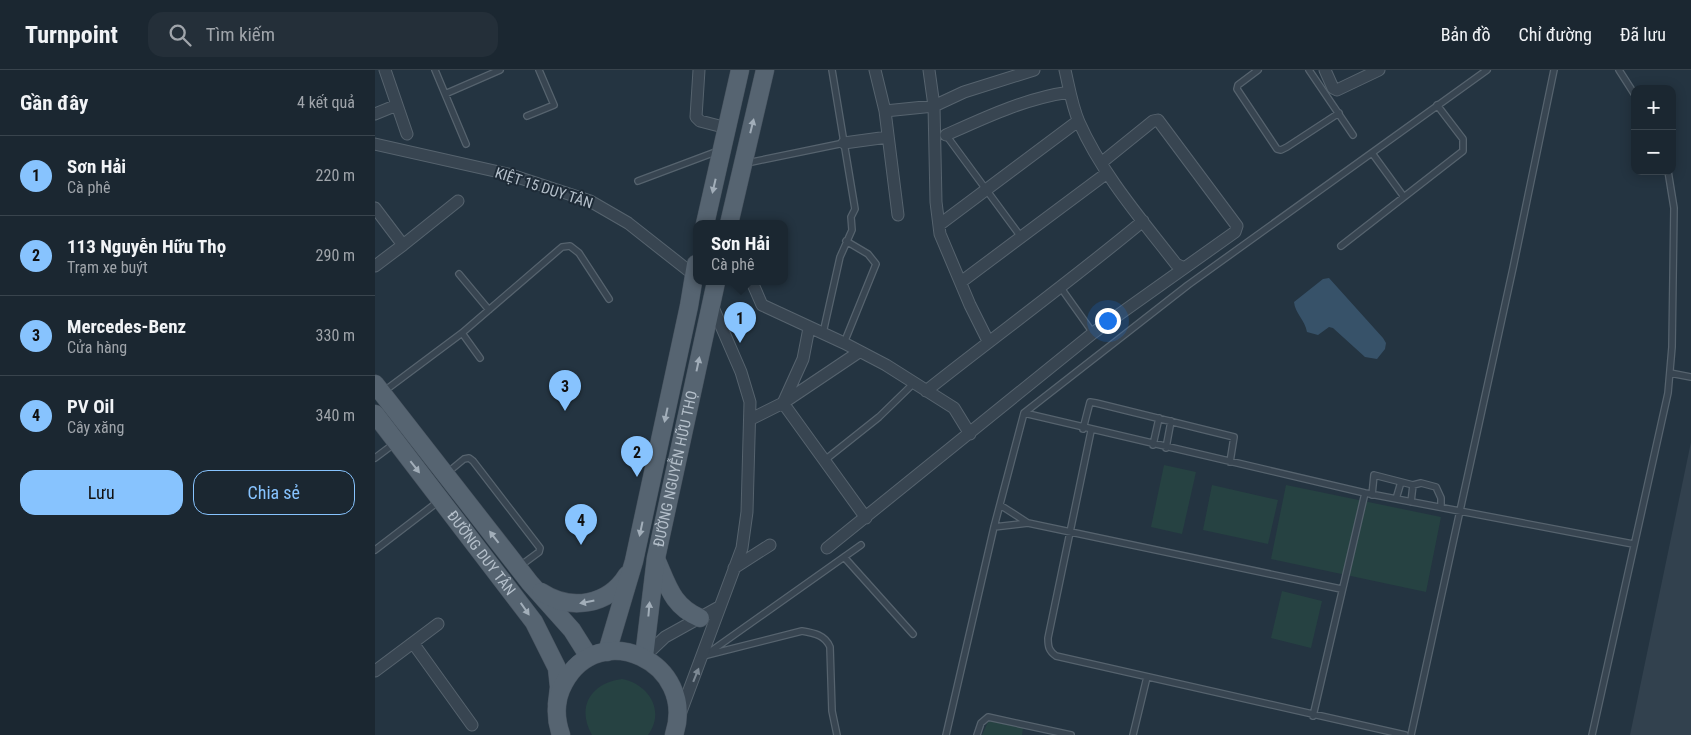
<!DOCTYPE html>
<html lang="vi">
<head>
<meta charset="utf-8">
<style>
	body { margin:0; font-family:"Roboto Condensed",sans-serif; background:#242f39; color:#f1f3f6 }
	.controls { position:absolute; right:15px; top:15px; display:grid; overflow:hidden; border-radius:10px; box-shadow:0 2px 12px #0003 }
	.controls button { width:45px; height:45px; display:grid; place-items:center; padding:0; border:0; border-bottom:1px solid #39444d; background:#1b2731; color:#f1f3f6; font:25px sans-serif }
	.you { position:absolute; left:732px; top:250px; width:18px; height:18px; margin:-12px; border:4px solid #fff; border-radius:50%; background:#1a73e8; box-shadow:0 0 0 8px #1a73e833 }
	.badge { display:grid; place-items:center; width:32px; height:32px; border-radius:50%; background:#87c3fe; color:#111; font-size:16px; font-weight:700 }
	.pin { position:absolute; translate:-50% -41px; filter:drop-shadow(0 1px 2px #0008) }
	.pin::after { content:''; position:absolute; top:26px; width:18px; height:15px; background:inherit; clip-path:polygon(0 0,100% 0,50% 100%) }
	.popup { position:absolute; left:318px; top:150px; width:95px; height:65px; box-sizing:border-box; display:grid; place-content:center; border-radius:10px; background:#1b2731; filter:drop-shadow(0 1px 4px #0005); font-size:16px; white-space:nowrap; color:#a0a5ab }
	.popup b { font-size:19px; color:#f1f3f6 }
	.popup::after { content:''; position:absolute; left:50%; top:100%; margin-left:-10px; border:10px solid transparent; border-top-color:#1b2731 }
	.list { margin:0; padding:0; list-style:none }
	h2 { display:flex; justify-content:space-between; align-items:center; height:65px; margin:0; padding:0 20px; font-size:21px }
	h2 small { font-size:16px; font-weight:400; color:#a0a5ab }
	.list li { display:grid; grid-template-columns:32px 1fr auto; gap:15px; align-items:center; box-sizing:border-box; height:80px; padding:0 20px; border-top:1px solid #39444d }
	.list b { display:block; font-size:19px; white-space:nowrap }
	.list p { margin:0; font-size:16px; white-space:nowrap; color:#a0a5ab }
	.list em { font-size:16px; font-style:normal; color:#a0a5ab }
	.actions { display:flex; gap:10px; padding:15px 20px }
	.actions a { flex:1; padding:11px 0; border:1px solid #87c3fe; border-radius:15px; text-align:center; font-size:18px; color:#87c3fe }
	.actions .main { background:#87c3fe; color:#111 }
	.icon { flex:none; width:28px; height:28px; fill:none; stroke:currentColor; stroke-width:2; stroke-linecap:round; stroke-linejoin:round }
	.map { position:relative; flex:none; width:1316px; height:665px; overflow:hidden }
	header { display:flex; align-items:center; gap:30px; box-sizing:border-box; height:70px; padding:0 25px; background:#1b2731; border-bottom:1px solid #39444d }
	header strong { font-size:24px }
	nav { display:flex; gap:28px; margin-inline-start:auto; font-size:18px }
	.search { width:350px; height:45px; background:#242f39; display:flex; align-items:center; gap:12px; box-sizing:border-box; padding:0 18px; border-radius:15px; color:#a0a5ab; font-size:19px }
	main { display:flex }
	aside { flex:1; background:#1b2731 }
	.map>svg:first-child { display:block }
</style>
</head>
<body>
<header>
<strong>Turnpoint</strong>
<div class="search"><svg class="icon" aria-label="search" viewBox="0 0 24 24"><circle cx="10" cy="10" r="6"/><path d="M15 15l6 6"/></svg>Tìm kiếm</div>
<nav><a>Bản đồ</a><a>Chỉ đường</a><a>Đã lưu</a></nav>
</header>
<main>
<aside>
<h2>Gần đây<small>4 kết quả</small></h2>
<ul class="list">
<li><span class="badge">1</span><div><b>Sơn Hải</b><p>Cà phê</p></div><em>220 m</em></li>
<li><span class="badge">2</span><div><b>113 Nguyễn Hữu Thọ</b><p>Trạm xe buýt</p></div><em>290 m</em></li>
<li><span class="badge">3</span><div><b>Mercedes-Benz</b><p>Cửa hàng</p></div><em>330 m</em></li>
<li><span class="badge">4</span><div><b>PV Oil</b><p>Cây xăng</p></div><em>340 m</em></li>
</ul>
<div class="actions"><a class="main">Lưu</a><a>Chia sẻ</a></div>
</aside>
<div class="map">
<svg width="1316" height="665" viewBox="0 0 1316 665">
	<rect width="100%" height="100%" fill="#243441"/>
	<path fill="#32414e" d="M1316,372v293h-61z"/>
	<path fill="#264242" d="M789,395l32,7 -14,62 -31,-7z
		M837,415l66,15 -10,44 -65,-14z
		M911,415l155,32 -15,75 -155,-33z
		M907,521l40,10 -11,47 -40,-10z
		M247,609c26,5 44,31 26,56h-56c-16,-28 -1,-52 30,-56z
		M621,651l27,7 -1,7h-40l6,-13z"/>
	<path fill="#375269" d="M954,208l54,60 3,5 -1,6 -8,10 -12,-2 -32,-29 -4,-1 -11,8 -11,-3c-2,-12 -12,-19 -13,-30l29,-23z"/>
	<g fill="none" stroke-linecap="round" stroke-linejoin="round">
		<g stroke="#56636e" stroke-width="8">
			<path id="lane" d="M60,0l31,74
				M883,0l-20,15 -1,4 40,60 4,1 6,-3 52,-34
				M934,0l44,65
				M1244,0l16,25
				M70,24l55,-24
				M152,46l27,-11 -15,-35
				M571,65l75,102
				M997,83l32,44
				M372,93l97,-20
				M263,111l80,-30
				M966,176l122,-95v-12l-26,-34
				M84,204l30,36
				M686,218l32,45
				M87,263l18,25
				M448,263l17,-76 12,-27 -1,-13 4,-8 -23,-139
				M469,273l32,-79 -8,-10 -22,-13
				M1295,303l21,4
				M8,322l79,-59 100,-86 8,-1 9,7 30,46
				M649,343l341,80 268,51
				M708,359l7,-27 6,1 138,34 -4,25
				M716,361l-43,207c0,9 1,13 8,18l349,79
				M778,375l6,-27
				M791,378l5,-27
				M0,388l20,-15
				M450,390l54,-43 35,-34
				M72,403l17,-14 5,-1 4,3 67,87 -1,4 -19,14
				M997,425l2,-20 39,10 8,-2 15,4 5,11v9
				M1021,429l5,-17
				M1036,432l2,-17
				M625,435l28,18 313,66
				M619,457l34,-4
				M0,480l64,-49
				M469,487l69,77
				M332,584l154,-109
				M328,586l99,-25c12,2 23,4 28,16l2,64 5,24
				M938,646l52,-223
				M571,665l48,-208 30,-114 164,-128 299,-215
				M602,665l4,-12 7,-6 83,18
				M758,665l14,-58
				M1036,665l102,-467 41,-198
				M1217,665l76,-342 4,-46 2,-139 -6,-37"/>
		</g>
		<g stroke="#56636e" stroke-width="13">
			<path id="street" d="M10,0l22,64
				M324,0l-3,47 4,4 27,7
				M500,0l10,41 13,104
				M554,0l5,36 2,96 4,32 30,71 18,36
				M690,0c4,17 7,36 14,52 23,52 62,97 97,142l8,4
				M950,0l8,18 4,2 42,-20
				M510,41l49,-5 30,-14 70,-22
				M0,44l22,-9
				M571,65c40,-18 80,-37 124,-43
				M469,73l44,-6
				M0,74l133,30 82,27 38,22 66,52
				M0,138l28,37 -28,21
				M564,155l139,-104
				M28,175l55,-44
				M377,212l10,23 82,38 42,22 68,43 16,26
				M586,212l146,-109
				M551,321c72,-57 146,-111 217,-170
				M409,331l19,-42 6,-31
				M408,333l83,115
				M376,349l32,-16 76,-51
				M452,478l266,-215 142,-101 2,-6 -79,-106 -5,1 -52,42
				M359,498l36,-23
				M38,573l59,82
				M269,587l21,-20 54,-30
				M0,601l63,-47
				M304,647l63,-169 5,-36 3,-110 -9,-30 -29,-67"/>
		</g>
		<g stroke="#45515d" stroke-width="19">
			<g id="primary">
				<path d="M330,154l35,-154"/>
				<path d="M354,154l36,-154"/>
				<path d="M0,314l155,199 42,47 17,27"/>
				<path id="s1" d="M0,344l159,208 23,46 2,19 -2,17"/>
				<path d="M281,489c12,27 16,47 44,59"/>
				<path d="M166,522c29,19 67,14 86,-17"/>
				<path d="M232,582l27,-91 55,-255 7,-42"/>
				<path id="s2" d="M269,587l12,-99 60,-276"/>
				<path d="M186,665c-6,-17 -6,-36 3,-52 35,-66 134,-21 110,52"/>
			</g>
		</g>
		<use href="#lane" stroke="#384551" stroke-width="5.5"/>
		<use href="#street" stroke="#384551" stroke-width="11"/>
		<use href="#primary" stroke="#566471" stroke-width="18"/>
	</g>
	<defs><path id="oneway-solid" d="M-6-.8H1V-3.2L6.5 0L1 3.2V.8H-6Z" transform="scale(1.25)"/></defs>
	<g fill="#a2aeb9">
		<use href="#oneway-solid" transform="translate(377 56) rotate(-76)"/>
		<use href="#oneway-solid" transform="translate(339 116) rotate(103)"/>
		<use href="#oneway-solid" transform="translate(323 294) rotate(-78)"/>
		<use href="#oneway-solid" transform="translate(291 345) rotate(102)"/>
		<use href="#oneway-solid" transform="translate(40 397) rotate(52)"/>
		<use href="#oneway-solid" transform="translate(266 459) rotate(102)"/>
		<use href="#oneway-solid" transform="translate(119 467) rotate(-128)"/>
		<use href="#oneway-solid" transform="translate(212 532) rotate(169)"/>
		<use href="#oneway-solid" transform="translate(150 539) rotate(55)"/>
		<use href="#oneway-solid" transform="translate(274 539) rotate(-85)"/>
	</g>
	<use fill="#7d8994" href="#oneway-solid" transform="translate(321 605) rotate(-68)"/>
	<g text-anchor="middle" stroke-width="4" stroke-linejoin="round" paint-order="stroke">
		<g font-size="15" fill="#b5c0cb" stroke="#1d2a36">
			<text transform="translate(169 118) rotate(18)" y="5">KIỆT 15 DUY TÂN</text>
			<text dy="5" stroke="none"><textPath href="#s2" startOffset="191">ĐƯỜNG NGUYỄN HỮU THỌ</textPath></text>
			<text dy="5" stroke="none"><textPath href="#s1" startOffset="175">ĐƯỜNG DUY TÂN</textPath></text>
		</g>
	</g>
</svg>
<div class="controls">
<button>+</button>
<button>−</button>
</div>
<div class="you"></div>
<div class="pin badge" style="left:365px;top:273px">1</div>
<div class="popup"><b>Sơn Hải</b>Cà phê</div>
<div class="pin badge" style="left:262px;top:407px">2</div>
<div class="pin badge" style="left:190px;top:341px">3</div>
<div class="pin badge" style="left:206px;top:475px">4</div>
</div>
</main>
</body>
</html>
